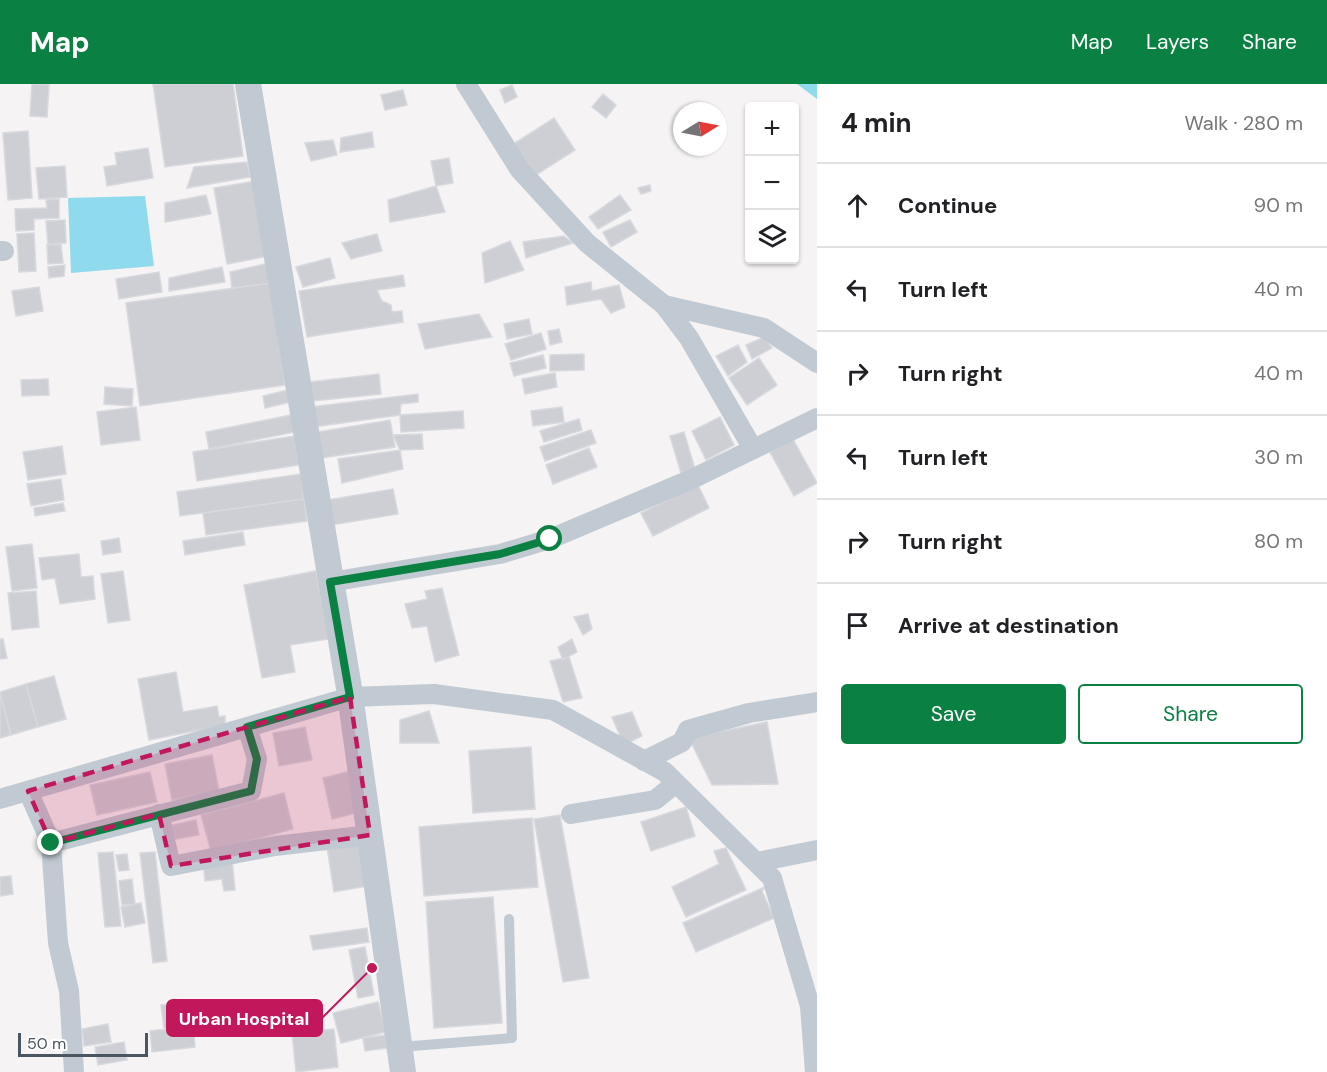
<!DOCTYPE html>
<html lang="en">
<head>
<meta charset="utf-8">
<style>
	body { margin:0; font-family:"DM Sans",sans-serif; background:#f6f6f6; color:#202124 }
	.controls { position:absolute; right:18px; top:18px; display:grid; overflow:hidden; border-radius:6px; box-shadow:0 2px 4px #0004 }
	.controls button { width:54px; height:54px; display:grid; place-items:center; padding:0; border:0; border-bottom:2px solid #e0e0e0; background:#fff; color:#202124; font:30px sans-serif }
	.compass { position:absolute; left:673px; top:18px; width:54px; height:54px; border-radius:50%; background:#fff; box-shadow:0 2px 4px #0004; rotate:80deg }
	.scale { position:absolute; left:18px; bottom:15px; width:130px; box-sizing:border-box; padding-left:6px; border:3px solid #4a5661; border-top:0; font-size:16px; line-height:21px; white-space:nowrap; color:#4a5661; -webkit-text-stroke:4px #fff; paint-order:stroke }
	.stop { position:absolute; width:18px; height:18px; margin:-14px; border:4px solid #0b8043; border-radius:50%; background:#fff }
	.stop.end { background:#0b8043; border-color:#fff; box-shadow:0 2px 6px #0008 }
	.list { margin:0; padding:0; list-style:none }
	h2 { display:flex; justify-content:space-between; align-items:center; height:78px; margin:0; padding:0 24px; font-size:26px }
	h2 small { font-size:20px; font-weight:400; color:#757577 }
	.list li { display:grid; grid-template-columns:39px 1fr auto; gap:18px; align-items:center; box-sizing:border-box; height:84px; padding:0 24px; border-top:2px solid #e0e0e0 }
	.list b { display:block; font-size:22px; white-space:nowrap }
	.list em { font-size:20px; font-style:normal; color:#757577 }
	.actions { display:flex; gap:12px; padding:18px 24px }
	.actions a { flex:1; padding:14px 0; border:2px solid #0b8043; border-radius:6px; text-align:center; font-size:21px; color:#0b8043 }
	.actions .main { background:#0b8043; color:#fff }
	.icon { flex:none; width:33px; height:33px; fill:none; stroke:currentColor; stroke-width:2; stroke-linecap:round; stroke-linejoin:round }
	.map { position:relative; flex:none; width:817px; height:988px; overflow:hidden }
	header { display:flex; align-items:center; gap:36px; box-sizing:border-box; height:84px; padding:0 30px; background:#0b8043; color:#fff }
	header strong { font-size:28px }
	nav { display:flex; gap:33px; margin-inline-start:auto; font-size:21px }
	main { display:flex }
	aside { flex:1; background:#fff }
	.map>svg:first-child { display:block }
</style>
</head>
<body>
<header>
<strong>Map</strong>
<nav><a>Map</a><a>Layers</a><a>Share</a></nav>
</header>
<main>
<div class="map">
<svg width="817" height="988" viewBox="0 0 817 988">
	<rect width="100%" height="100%" fill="#f5f3f3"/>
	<path fill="#90daee" d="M797,0h20v15z
		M145,112l9,70 -83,7 -3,-75z"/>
	<path fill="#cdcfd5" stroke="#d7d9de" stroke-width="1.5" d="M32,0l17,1 -2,32 -17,-1z
		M153,0h80l10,72 -78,11z
		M512,1l5,12 -12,6 -5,-13z
		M403,6l4,15 -22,5 -4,-15z
		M603,10l13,11 -10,13 -14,-11z
		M554,34l21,32 -42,27 -21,-32z
		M28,47l4,67 -24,2 -5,-67z
		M372,48l2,15 -34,5 1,-14z
		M333,56l4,15 -26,6 -6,-18z
		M148,64l5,30 -46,8 -3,-19 13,-2 -2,-12z
		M449,74l4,25 -17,3 -5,-25z
		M247,78l3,15 -63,11 7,-21z
		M65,82l2,31 -28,2 -3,-31z
		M255,97l14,75 -42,8 -13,-76z
		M650,101l1,6 -10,3 -3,-6z
		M436,102l9,26 -55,10 -2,-22z
		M206,111l5,19 -46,8v-19z
		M620,111l11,15 -33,19 -9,-12z
		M59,115v19l-25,1v11l-18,1 -1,-22 32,-1 -1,-8z
		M65,136l1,23 -18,1 -2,-23z
		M630,136l7,12 -26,15 -8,-15z
		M34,149l2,38 -17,1 -2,-38z
		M377,150l5,17 -31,8 -9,-16z
		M564,152l9,7 -47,15 -3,-16z
		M510,157l14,29 -39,13 -3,-30z
		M61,160l2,19 -15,1 -1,-19z
		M330,174l5,20 -32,9 -7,-20z
		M269,179l2,20 -39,5 -2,-16z
		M65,181l-1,11 -15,2 -1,-11z
		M222,183l3,15 -56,9v-13z
		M159,188l3,20 -43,7 -3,-20z
		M403,191l2,11 -28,4 5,11 9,4 1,7 10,-1 1,11 -96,15 -8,-46z
		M591,198l1,9 27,-6 6,22 -14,6 -10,-14 -34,6 -2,-18z
		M271,199l14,102 -145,21 -14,-103z
		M39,203l4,24 -27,5 -4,-25z
		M479,230l13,23 -67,12 -7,-25z
		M529,235l3,15 -25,5 -3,-15z
		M559,245l3,13 -12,3 -2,-14z
		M541,249l5,16 -35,11 -6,-16z
		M764,253l8,11 -20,11 -6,-14z
		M738,261l9,17 -19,14 -12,-20z
		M584,270v16l-34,1v-16z
		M543,271l3,13 -32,8 -4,-13z
		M759,274l18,27 -30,20 -18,-27z
		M555,289l2,14 -32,7 -3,-15z
		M379,290l2,20 -69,7 -2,-19z
		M48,295l1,16 -27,1 -1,-16z
		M105,303l28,2 -1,17 -28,-2z
		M288,306l3,12 -26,6 -2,-12z
		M418,310v8l-17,2 -1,11 -87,12 -2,-20z
		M136,323l4,33 -39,5 -4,-33z
		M562,323l2,15 -31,4 -2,-15z
		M463,327l1,17 -63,4 -1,-17z
		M291,331l4,17 -86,17 -3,-17z
		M720,333l14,28 -28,15 -14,-29z
		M579,335l3,11 -38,12 -4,-11z
		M390,336l5,27 -73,11 -4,-26z
		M591,346l5,13 -51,18 -5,-14z
		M684,348l11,37 -14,4 -11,-37z
		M422,350l1,15 -23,1 -7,-15z
		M294,352l5,29 -102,16 -4,-29z
		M793,355l24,44 -23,13 -24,-44z
		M62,362l4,28 -38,6 -5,-28z
		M589,364l8,19 -44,17 -7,-19z
		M400,366l3,19 -61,14 -4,-24z
		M301,390l3,25 -124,17 -3,-24z
		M61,395l3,21 -33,6 -4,-22z
		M698,401l11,23 -56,28 -12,-23z
		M393,405l5,25 -66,11 -5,-25z
		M304,415l3,22 -101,14 -3,-22z
		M63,419l2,8 -30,5 -1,-8z
		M243,448l2,13 -60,10 -2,-14z
		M119,454l2,14 -18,3 -2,-14z
		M32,460l5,44 -25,3 -6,-44z
		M79,470l2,23 12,-1 2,23 -35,5 -5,-26 -13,2 -3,-22z
		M123,487l7,49 -22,3 -7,-49z
		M316,487l13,68 -39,6 5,27 -33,6 -18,-93z
		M442,504l17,67 -24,7 -8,-36 -15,2 -7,-24 22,-5 -2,-8z
		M36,507l3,36 -27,3 -4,-37z
		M588,530l4,15 -9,6 -9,-18z
		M0,555h3l4,19 -7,1z
		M572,555l5,13 -14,8 -5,-13z
		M569,573l13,41 -19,4 -13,-41z
		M176,588l7,40 34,-6 2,11 6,-1v9l-76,15 -11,-61z
		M54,592l12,43 -28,8 -12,-43z
		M26,600l12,43 -27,8 -11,-43z
		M0,610l11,41 -11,3z
		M429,627l10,32h-39v-23z
		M632,628l10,24 -18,9 -12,-28z
		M767,638l11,62 -66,1 -23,-47z
		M305,643l7,33 -33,6 -6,-33z
		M531,663l4,62 -62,4 -4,-62z
		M212,671l7,36 -47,9 -7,-36z
		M351,687l9,41 -28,7 -9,-41z
		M150,688l7,30 -60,13 -7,-30z
		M284,709l9,36 -82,22 -10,-36z
		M686,723l9,29 -44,15 -10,-29z
		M560,731l29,163 -26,4 -29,-163z
		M532,734l6,69 -114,9 -5,-69z
		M196,736l3,15 -28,5 -3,-14z
		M361,757l7,45 -34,6 -7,-45z
		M726,764l20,42 -60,27 -14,-30 47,-23 -5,-13z
		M113,768l8,74 -16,1 -7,-74z
		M155,768l12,109 -14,2 -13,-110z
		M127,770l2,16 -10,1 -3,-16z
		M232,775l3,31 -11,1 -2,-12 -17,2 -2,-18z
		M11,792l2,18 -13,2v-19z
		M132,795l3,25 -13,1 -3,-24z
		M765,803l-3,4 12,27 -78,34 -13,-29z
		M493,813l9,126 -68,5 -8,-126z
		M141,819l4,20 -20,4 -4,-20z
		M367,844l2,14 -56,8 -3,-14z
		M365,863l9,48 -16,3 -9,-48z
		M191,918l3,23 -30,4 -3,-24z
		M378,918l8,30 -45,11 -8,-30z
		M108,940l3,18 -27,4 -2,-17z
		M193,942l2,21 -43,5 -2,-21z
		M334,945l4,38 -42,5 -4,-39z
		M385,951l2,13 -22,3 -2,-13z
		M124,958l3,18 -29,5 -3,-18z"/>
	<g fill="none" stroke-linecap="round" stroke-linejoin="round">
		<path stroke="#c1cad2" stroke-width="10" d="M400,963l112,-9 -3,-119"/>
		<path stroke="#c1cad2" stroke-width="20" d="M466,0l54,86 67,73 77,62 100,23 53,35
			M0,167h4
			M664,221l25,33 64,111
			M330,498l170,-28 50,-15 142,-60 125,-61
			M644,677l38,-19 6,-12 61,-17 68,-11
			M28,707l23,52 200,-52 6,-32 -10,-32
			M0,715l350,-102 84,-3 119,16 112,62 107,106 38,128 5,66
			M159,730l12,52 104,-20 95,-11
			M571,730l84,-14 21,-17
			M51,759l7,100 11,48 5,81
			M757,778l60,-12"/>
		<path stroke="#c1cad2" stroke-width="26" d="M248,0l101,604 54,384"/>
	</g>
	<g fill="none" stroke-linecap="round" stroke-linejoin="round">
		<path stroke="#0b8043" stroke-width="8" d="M51,759l200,-52 6,-32 -10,-32 103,-30 -20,-115 170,-28 50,-15"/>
	</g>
	<path fill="#c2185b" fill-opacity="0.2" stroke="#c2185b" stroke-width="4.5" stroke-dasharray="12 8" stroke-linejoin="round" d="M350,613l20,138 -199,31 -12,-52 -108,29 -23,-52z"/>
	<path fill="none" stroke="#c2185b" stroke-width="2" d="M372 884L322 934"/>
	<circle fill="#c2185b" stroke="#fff" stroke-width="2" cx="372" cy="884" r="6"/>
	<rect fill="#c2185b" stroke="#c2185b" stroke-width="2" x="167" y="916" width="155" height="36" rx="6"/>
	<g font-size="18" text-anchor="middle" font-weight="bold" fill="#fff">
		<text x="244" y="941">Urban Hospital</text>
	</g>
</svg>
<div class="controls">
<button>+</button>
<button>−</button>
<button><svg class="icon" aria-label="layers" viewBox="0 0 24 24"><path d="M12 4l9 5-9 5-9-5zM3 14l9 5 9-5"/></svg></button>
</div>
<svg class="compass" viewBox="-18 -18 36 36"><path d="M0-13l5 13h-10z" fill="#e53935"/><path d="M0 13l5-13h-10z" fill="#757577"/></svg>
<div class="scale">50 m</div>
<div class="stop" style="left:550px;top:455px"></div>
<div class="stop end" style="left:51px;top:759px"></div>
</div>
<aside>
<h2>4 min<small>Walk · 280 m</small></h2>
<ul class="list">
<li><svg class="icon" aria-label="ahead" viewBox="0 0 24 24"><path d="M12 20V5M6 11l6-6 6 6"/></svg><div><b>Continue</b></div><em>90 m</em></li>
<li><svg class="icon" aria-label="left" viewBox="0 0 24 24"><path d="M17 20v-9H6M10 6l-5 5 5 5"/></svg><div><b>Turn left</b></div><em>40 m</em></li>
<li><svg class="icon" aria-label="right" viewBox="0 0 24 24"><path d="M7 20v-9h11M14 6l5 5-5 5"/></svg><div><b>Turn right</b></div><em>40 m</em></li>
<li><svg class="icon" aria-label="left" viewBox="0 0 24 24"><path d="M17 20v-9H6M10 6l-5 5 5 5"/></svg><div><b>Turn left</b></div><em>30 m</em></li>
<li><svg class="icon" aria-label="right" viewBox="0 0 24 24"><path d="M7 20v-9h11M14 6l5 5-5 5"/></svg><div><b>Turn right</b></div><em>80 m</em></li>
<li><svg class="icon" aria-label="arrive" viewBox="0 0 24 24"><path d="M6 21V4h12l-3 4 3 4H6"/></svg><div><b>Arrive at destination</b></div></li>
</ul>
<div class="actions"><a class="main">Save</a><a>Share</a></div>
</aside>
</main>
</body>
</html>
